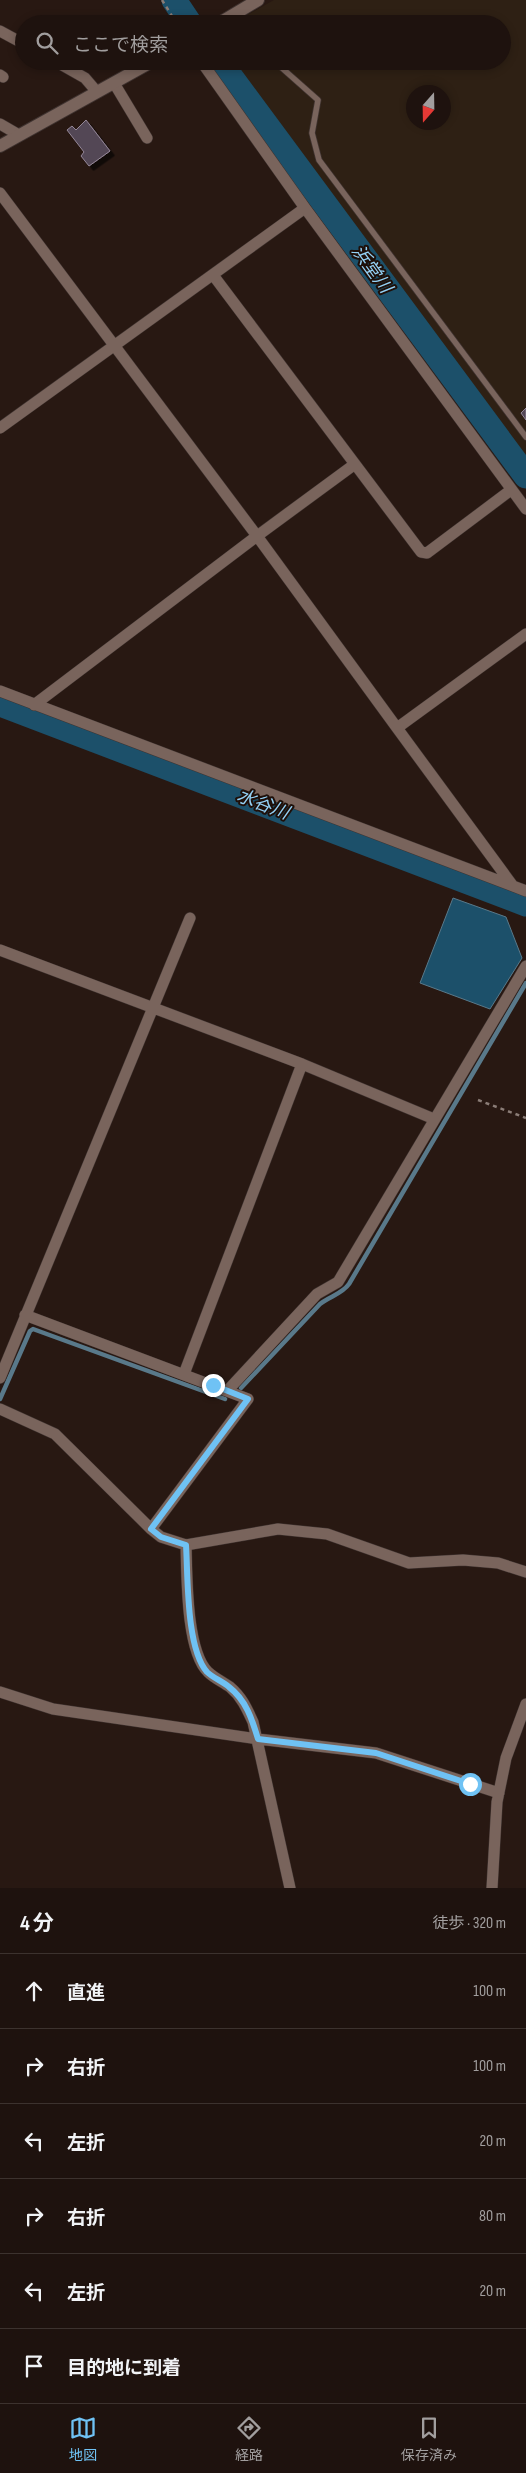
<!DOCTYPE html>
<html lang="ja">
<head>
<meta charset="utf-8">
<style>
	body { margin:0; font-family:"Sofia Sans Condensed","Noto Sans JP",sans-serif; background:#261b17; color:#f1f3f6 }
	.compass { position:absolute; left:406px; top:85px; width:45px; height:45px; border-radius:50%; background:#1e120e; box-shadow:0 2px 8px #0003; rotate:200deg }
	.stop { position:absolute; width:15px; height:15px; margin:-11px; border:4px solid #6fc2f4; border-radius:50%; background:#fff }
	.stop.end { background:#6fc2f4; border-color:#fff; box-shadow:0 1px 5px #0008 }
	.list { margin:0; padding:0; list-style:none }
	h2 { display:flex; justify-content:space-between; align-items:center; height:65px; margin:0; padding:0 20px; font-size:21px }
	h2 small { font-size:16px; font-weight:400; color:#a19e9e }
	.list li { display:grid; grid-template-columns:32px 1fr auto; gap:15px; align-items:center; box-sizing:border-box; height:75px; padding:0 20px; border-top:1px solid #3c322e }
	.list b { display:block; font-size:19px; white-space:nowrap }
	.list em { font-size:16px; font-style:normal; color:#a19e9e }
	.icon { flex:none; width:28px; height:28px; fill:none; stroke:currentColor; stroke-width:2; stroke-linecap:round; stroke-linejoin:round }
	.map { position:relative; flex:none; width:526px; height:1888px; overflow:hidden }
	.search { position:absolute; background:#1e120e; box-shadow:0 2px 8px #0003; left:15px; right:15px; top:15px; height:55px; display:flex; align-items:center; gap:12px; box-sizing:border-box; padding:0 18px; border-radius:28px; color:#a19e9e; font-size:19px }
	.sheet { height:515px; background:#1e120e }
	nav { display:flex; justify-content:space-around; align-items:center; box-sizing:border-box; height:70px; border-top:1px solid #3c322e; background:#1e120e; font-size:14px; color:#a19e9e }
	nav a { display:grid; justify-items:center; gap:2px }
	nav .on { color:#6fc2f4 }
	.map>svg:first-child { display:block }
</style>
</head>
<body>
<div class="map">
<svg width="526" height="1888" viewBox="0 0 526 1888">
	<defs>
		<filter id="shadow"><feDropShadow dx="4.5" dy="4.5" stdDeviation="0" flood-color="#0009"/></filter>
	</defs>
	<rect width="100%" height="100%" fill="#281812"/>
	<path fill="#2e2014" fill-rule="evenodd" d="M274,0h252v458l-294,-397h270v-37h-271zM414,92h30v30h-30z"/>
	<path fill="#1c506a" stroke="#59798a" d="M453,898l53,19 16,41 -32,51 -70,-26z"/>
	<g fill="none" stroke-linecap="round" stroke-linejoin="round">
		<path stroke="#59798a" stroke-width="4.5" d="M241,1388l79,-84c10,-8 22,-10 29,-20l177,-301
			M0,1399l30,-68 3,-2 192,70"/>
		<path stroke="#1c506a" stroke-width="25" d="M174,0l16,24
			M219,61l307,415
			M0,704l526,200"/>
	</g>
	<path fill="#524655" stroke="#948798" filter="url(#shadow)" d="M86,120l24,31 -21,15 -8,-10 3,-4 -17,-22 5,-4 4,4z
		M526,408v12l-5,-7z"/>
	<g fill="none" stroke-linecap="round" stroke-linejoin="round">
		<g stroke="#3f3330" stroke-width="7">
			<path id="lane" d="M274,61l44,39 -6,33 7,27 207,277"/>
		</g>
		<g stroke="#3f3330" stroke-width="12">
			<path id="street" d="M0,31l24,13
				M55,61l30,17 12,14
				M201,61l104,147 221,301
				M0,75l3,2
				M114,83l33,55
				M0,124l19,11
				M0,193l257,343 98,-72
				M213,275l208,277 6,1 84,-63
				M0,428l305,-220
				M0,691l526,200
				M34,705l223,-169 140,192 129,-94
				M397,728l116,158
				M0,950l302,114 132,55
				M25,1315l223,84 -97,130
				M184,1374l118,-310
				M0,1378l190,-460
				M228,1390l89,-96 21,-12 188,-316
				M0,1409l55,25 96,95 10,8 25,8 92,-16 49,5 82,29 54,-3 35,3 28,9
				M186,1545c1,30 0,106 22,127 6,6 15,10 22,15 12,10 17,22 23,35l37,166
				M0,1692l53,17 205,30 118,14 123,40
				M492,1888l5,-86 9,-44 20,-54"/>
		</g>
		<g stroke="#3f3330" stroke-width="14">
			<path id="secondary" d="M218,24l40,-24
				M0,146l153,-85"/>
		</g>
		<path stroke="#8a7c76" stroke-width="2.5" stroke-dasharray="4 4" stroke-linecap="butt" d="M162,0l15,24
			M478,1100l48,18"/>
		<use href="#lane" stroke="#79645c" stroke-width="5.5"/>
		<use href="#street" stroke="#79645c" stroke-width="11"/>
		<use href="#secondary" stroke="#79645c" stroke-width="12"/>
	</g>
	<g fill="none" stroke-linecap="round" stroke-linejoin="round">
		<path stroke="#6fc2f4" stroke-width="6" d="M213,1385l35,14 -97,130 10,8 25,8c2,31 0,103 21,127 6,6 15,9 22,15 17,13 23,32 29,52l118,14 94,31"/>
	</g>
	<g text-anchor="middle" stroke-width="4" stroke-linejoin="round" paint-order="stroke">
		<g font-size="18" font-style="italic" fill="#94d1f5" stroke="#1e0f09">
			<text transform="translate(372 269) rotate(54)" y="6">浜堂川</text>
			<text transform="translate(263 804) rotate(21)" y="6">水谷川</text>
		</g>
	</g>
</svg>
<svg class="compass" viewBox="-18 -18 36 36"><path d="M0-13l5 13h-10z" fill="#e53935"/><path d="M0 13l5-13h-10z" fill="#a19e9e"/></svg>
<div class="stop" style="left:470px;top:1784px"></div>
<div class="stop end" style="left:213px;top:1385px"></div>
<div class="search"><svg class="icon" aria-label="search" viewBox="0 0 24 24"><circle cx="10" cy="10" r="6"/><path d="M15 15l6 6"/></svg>ここで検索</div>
</div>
<section class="sheet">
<h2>4 分<small>徒歩 · 320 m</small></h2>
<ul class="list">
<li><svg class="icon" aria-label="ahead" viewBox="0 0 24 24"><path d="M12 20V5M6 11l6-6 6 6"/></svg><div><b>直進</b></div><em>100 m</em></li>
<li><svg class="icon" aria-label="right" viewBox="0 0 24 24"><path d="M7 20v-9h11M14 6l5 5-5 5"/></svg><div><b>右折</b></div><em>100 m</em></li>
<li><svg class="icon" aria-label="left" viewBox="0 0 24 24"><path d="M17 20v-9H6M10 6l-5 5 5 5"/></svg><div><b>左折</b></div><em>20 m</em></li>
<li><svg class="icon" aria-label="right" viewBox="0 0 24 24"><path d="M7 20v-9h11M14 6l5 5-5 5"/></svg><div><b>右折</b></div><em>80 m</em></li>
<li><svg class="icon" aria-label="left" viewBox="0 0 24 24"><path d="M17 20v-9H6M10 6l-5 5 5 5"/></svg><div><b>左折</b></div><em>20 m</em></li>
<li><svg class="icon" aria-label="arrive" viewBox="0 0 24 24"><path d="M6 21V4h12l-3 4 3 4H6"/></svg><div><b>目的地に到着</b></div></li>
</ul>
</section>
<nav>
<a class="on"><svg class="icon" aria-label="map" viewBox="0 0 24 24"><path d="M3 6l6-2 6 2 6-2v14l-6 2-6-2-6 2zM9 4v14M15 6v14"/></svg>地図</a>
<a><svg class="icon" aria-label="directions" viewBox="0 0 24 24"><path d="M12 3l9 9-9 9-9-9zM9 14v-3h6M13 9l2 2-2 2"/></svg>経路</a>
<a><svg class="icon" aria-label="saved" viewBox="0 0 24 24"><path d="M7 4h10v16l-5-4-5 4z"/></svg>保存済み</a>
</nav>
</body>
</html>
